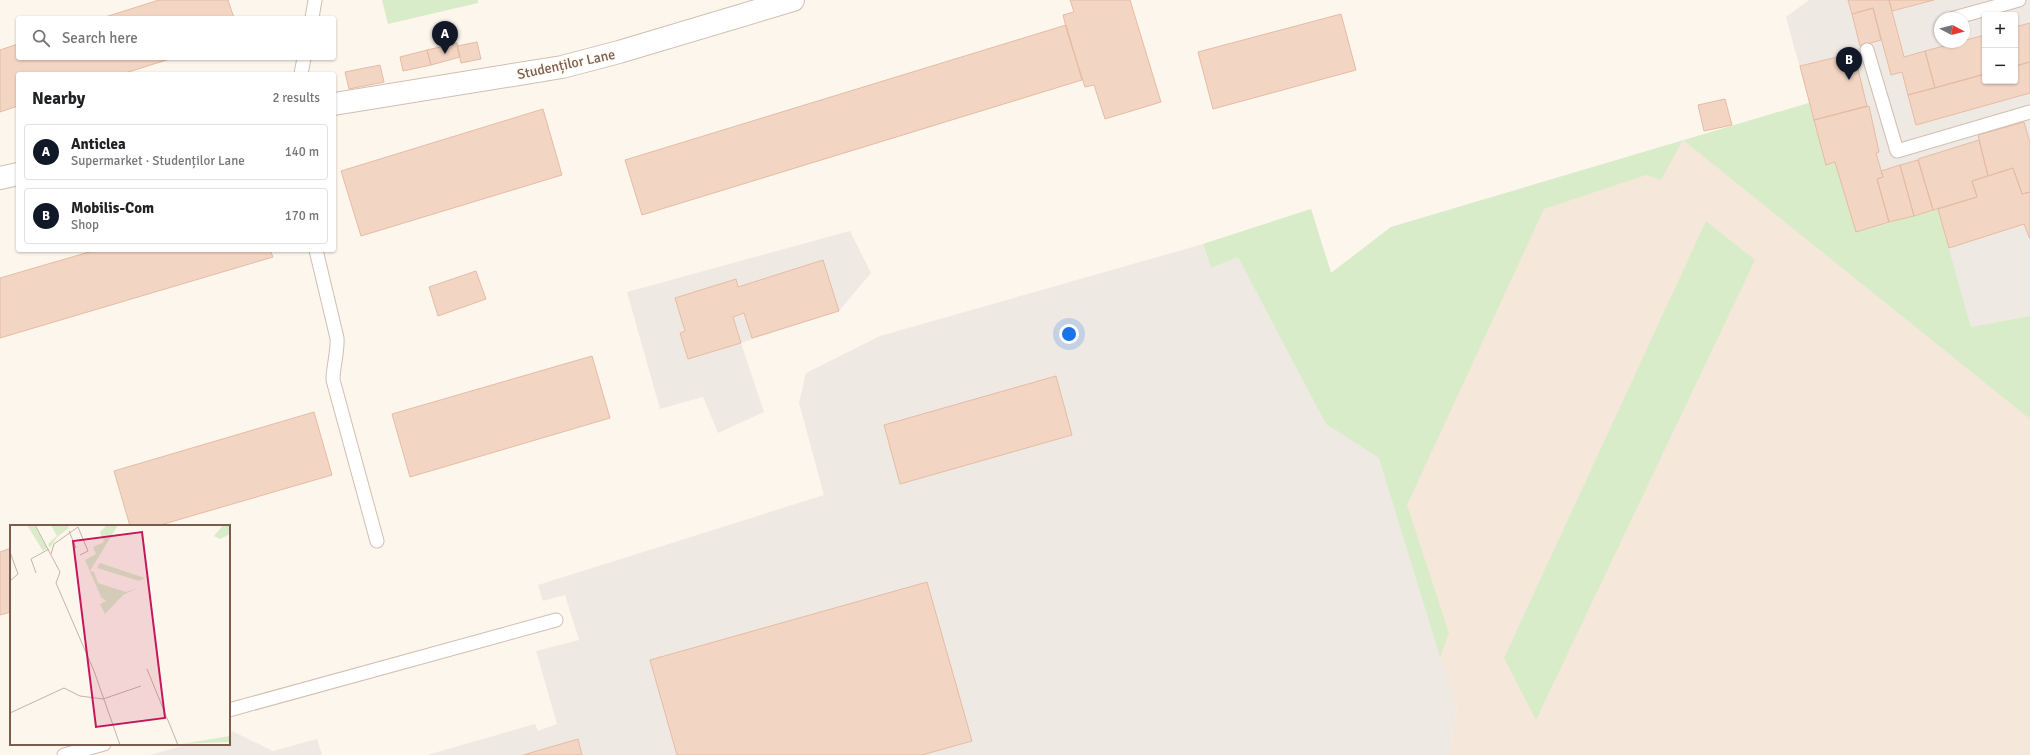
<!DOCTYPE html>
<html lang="en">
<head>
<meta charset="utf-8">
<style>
	body { margin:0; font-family:Signika,sans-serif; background:#f2f2f2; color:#202124 }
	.controls { position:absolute; right:12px; top:12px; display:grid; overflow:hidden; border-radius:4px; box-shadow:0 1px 3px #0004 }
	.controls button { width:36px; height:36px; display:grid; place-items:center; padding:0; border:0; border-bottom:1px solid #e0e0e0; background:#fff; color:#202124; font:20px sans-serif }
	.compass { position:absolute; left:1934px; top:12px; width:36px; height:36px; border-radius:50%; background:#fff; box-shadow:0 1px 3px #0004; rotate:97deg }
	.you { position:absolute; left:1069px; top:334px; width:14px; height:14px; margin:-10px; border:3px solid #fff; border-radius:50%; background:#1a73e8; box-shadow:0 0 0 6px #1a73e833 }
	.badge { display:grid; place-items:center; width:26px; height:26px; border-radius:50%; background:#111827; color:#fff; font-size:13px; font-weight:700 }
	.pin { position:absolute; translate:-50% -33px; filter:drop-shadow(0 1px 2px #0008) }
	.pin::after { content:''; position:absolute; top:21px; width:14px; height:12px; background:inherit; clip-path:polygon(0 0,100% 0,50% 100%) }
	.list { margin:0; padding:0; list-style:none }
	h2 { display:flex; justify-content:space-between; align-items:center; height:52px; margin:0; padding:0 16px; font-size:17px }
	h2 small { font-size:13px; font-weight:400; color:#757577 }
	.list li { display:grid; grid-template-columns:26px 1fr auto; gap:12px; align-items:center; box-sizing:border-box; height:56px; margin:0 8px 8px; padding:0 8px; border:1px solid #e0e0e0; border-radius:4px }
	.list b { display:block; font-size:15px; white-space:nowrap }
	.list p { margin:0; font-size:13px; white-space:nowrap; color:#757577 }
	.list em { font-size:13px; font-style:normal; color:#757577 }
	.icon { flex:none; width:22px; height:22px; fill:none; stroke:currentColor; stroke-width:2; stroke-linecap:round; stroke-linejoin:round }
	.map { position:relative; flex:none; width:2030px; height:755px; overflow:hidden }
	.search { position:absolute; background:#fff; box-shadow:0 1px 3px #0004; left:16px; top:16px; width:320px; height:44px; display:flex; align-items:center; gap:10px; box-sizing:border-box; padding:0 14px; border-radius:4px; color:#757577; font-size:15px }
	.panel { position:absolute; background:#fff; box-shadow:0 1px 3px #0004; left:16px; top:72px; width:320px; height:180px; border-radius:4px }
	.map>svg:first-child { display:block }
</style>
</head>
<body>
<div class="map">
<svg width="2030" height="755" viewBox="0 0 2030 755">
	<rect width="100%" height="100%" fill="#fdf6ec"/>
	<path fill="#f5e8da" d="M1809,103l18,61 8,-2 21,70 58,-16 27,3 30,108 59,-11v439h-581l8,-46 -41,-127 -90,-158 -123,-180 108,-35 20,64 60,-46z"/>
	<path fill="#efe9e4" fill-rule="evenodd" d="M1809,0h221v316l-59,11 -30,-108 -8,-9 -77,22 -21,-69 -9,2 -40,-148zM1985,15h30v66h-30zM1940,18h24v24h-24z
		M850,231l21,42 -32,38 -98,32 23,69 -46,21 -15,-36 -43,12 -33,-117z
		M1203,244l8,24 27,-12 88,168 53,34 78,251 -8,46h-1022l108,-31 3,7 19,-7 -21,-73 43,-11 -14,-45 -22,6 -5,-16 286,-90 -25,-92 7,-30 74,-37z
		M232,731l41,20 44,-12 5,16h-172l38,-11h41v-12z"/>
	<path fill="#d8ecc9" d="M382,0h96v3l-90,21z
		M1809,103l18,61 8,-2 21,70 82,-23 33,118 59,-11v103l-347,-279 -22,40 -15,-5 -102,34 -137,296 42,128 -9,24 -61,-199 -53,-34 -88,-167 -27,11 -8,-24 108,-35 20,64 60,-46z
		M1706,221l49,39 -219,460 -32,-62z"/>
	<path fill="#f3d5c3" stroke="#e6bba3" d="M159,0h69l6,18h-132z
		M1070,0h60l31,102 -56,17 -11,-34 -9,2 -18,-56 -4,-16 11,-3z
		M1848,0h41l15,57 21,-6 10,37 -27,7 -6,-23 -11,3 -18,-67 -21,6z
		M1889,0h45l-42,11z
		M1873,8l8,32 -21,6 -8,-32z
		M1341,14l15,56 -143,39 -15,-57z
		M2030,23v39l-15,4v-39z
		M1066,25l16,55 -440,135 -17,-55z
		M1985,35v39l-50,14 -10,-37z
		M477,42l4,17 -20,4 -4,-17z
		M457,43l3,14 -29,8 -4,-15z
		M18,44v14h155l-51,16h-104v32l-18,6v-62z
		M427,50l4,15 -28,6 -3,-14z
		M1854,53l13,53 -53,14 -14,-54z
		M2030,62v31l-114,32 -8,-30 77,-21v7h30v-15z
		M380,65l4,17 -35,7 -4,-17z
		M1725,99l7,26 -28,6 -6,-26z
		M1869,106l10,46 -3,1 7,24 -6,2 12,43 -33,10 -21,-70 -9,3 -12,-45z
		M543,109l19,66 -201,61 -20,-65z
		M2024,122l6,21v49l-8,2 -9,-26 -25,8 -10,-41z
		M1979,140l9,36 -16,5 5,16 -44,13 -15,-51z
		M1918,160l15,50 -19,6 -14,-51z
		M1900,165l14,51 -25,6 -12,-43 6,-2 -2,-6z
		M2013,168l9,26 8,-2v47l-6,-15 -75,24 -11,-39 39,-12 -5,-16z
		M96,250h174l3,7 -273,81v-60z
		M823,260l16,51 -87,27 -8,-25 -11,4 8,26 -53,16 -8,-26 5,-2 -10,-33 61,-19 2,8z
		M476,271l10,28 -48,17 -9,-29z
		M592,356l18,62 -200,59 -18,-63z
		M1056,376l16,59 -172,49 -16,-59z
		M314,412l18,63 -175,51h-27l-16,-55z
		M11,548v64l-11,3v-63z
		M927,582l45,159 -50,14h-245l-27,-95z
		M578,739l4,16h-59z"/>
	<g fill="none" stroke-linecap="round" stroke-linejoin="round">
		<g stroke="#d1beb0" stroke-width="15">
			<path id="service" d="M312,18l3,-18
				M1954,18l65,-18
				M1867,50l30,101 133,-39
				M301,74l3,-16
				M316,250l21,88c1,14 -4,28 -4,42l44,161
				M229,710l327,-90
				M64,755l40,-11"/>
		</g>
		<g stroke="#d1beb0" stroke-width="24">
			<path id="minor" d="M334,104l228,-37 57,-15 174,-52
				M0,178l18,-4"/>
		</g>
		<use href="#service" stroke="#fff" stroke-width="13"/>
		<use href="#minor" stroke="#fff" stroke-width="22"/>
	</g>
	<g text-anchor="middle" stroke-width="3" stroke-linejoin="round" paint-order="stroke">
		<g font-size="14" fill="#7a5c4d" stroke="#fffaf3">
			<text transform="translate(566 64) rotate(-12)" y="5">Studenților Lane</text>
		</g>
	</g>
	<g transform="translate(10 525)">
		<rect width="220" height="220" fill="#fdf6ec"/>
		<path d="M17,0h7l13,23 -4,3zM41,0h16l2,3 -12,9 -7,11 -2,-4 9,-8zM97,0h11l-28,46 4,1 4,11 28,9 14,-5 -17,8 -18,19 -5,-10 6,-3 -5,-4 -16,-37 11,-6 -3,-7 11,-5 -4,-10zM213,0h7v9l-10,5 -6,-3zM90,38l45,15 -6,3 -42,-13zM220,211v6l-49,2z" fill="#d8ecc9"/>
		<path fill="none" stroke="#c5b3a7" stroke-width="1" d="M25,0l25,47 -4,11 38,88 26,74M59,6l7,17M0,27l8,22 -8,7M41,29l3,-10 24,-17 10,24 -8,4M26,48l-5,-14 18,-10M137,144l31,76M0,188l54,-25 16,8 23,3 38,-13"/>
		<path fill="#c2185b" fill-opacity="0.15" stroke="#c2185b" stroke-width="2" d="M132,7l23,186 -69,9 -23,-186z"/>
		<rect width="220" height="220" fill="none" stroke="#7a5c4d" stroke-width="2"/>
	</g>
</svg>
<div class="controls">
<button>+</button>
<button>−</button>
</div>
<svg class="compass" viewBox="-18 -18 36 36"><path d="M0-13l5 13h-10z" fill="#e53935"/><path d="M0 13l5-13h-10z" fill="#757577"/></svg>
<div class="you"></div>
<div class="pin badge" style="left:445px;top:54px">A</div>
<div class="pin badge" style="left:1849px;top:80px">B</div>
<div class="search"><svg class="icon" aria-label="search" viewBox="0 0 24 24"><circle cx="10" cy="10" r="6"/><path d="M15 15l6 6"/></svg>Search here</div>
<section class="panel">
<h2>Nearby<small>2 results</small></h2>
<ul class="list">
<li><span class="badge">A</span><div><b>Anticlea</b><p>Supermarket · Studenților Lane</p></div><em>140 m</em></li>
<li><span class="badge">B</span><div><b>Mobilis-Com</b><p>Shop</p></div><em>170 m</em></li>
</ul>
</section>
</div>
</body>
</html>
